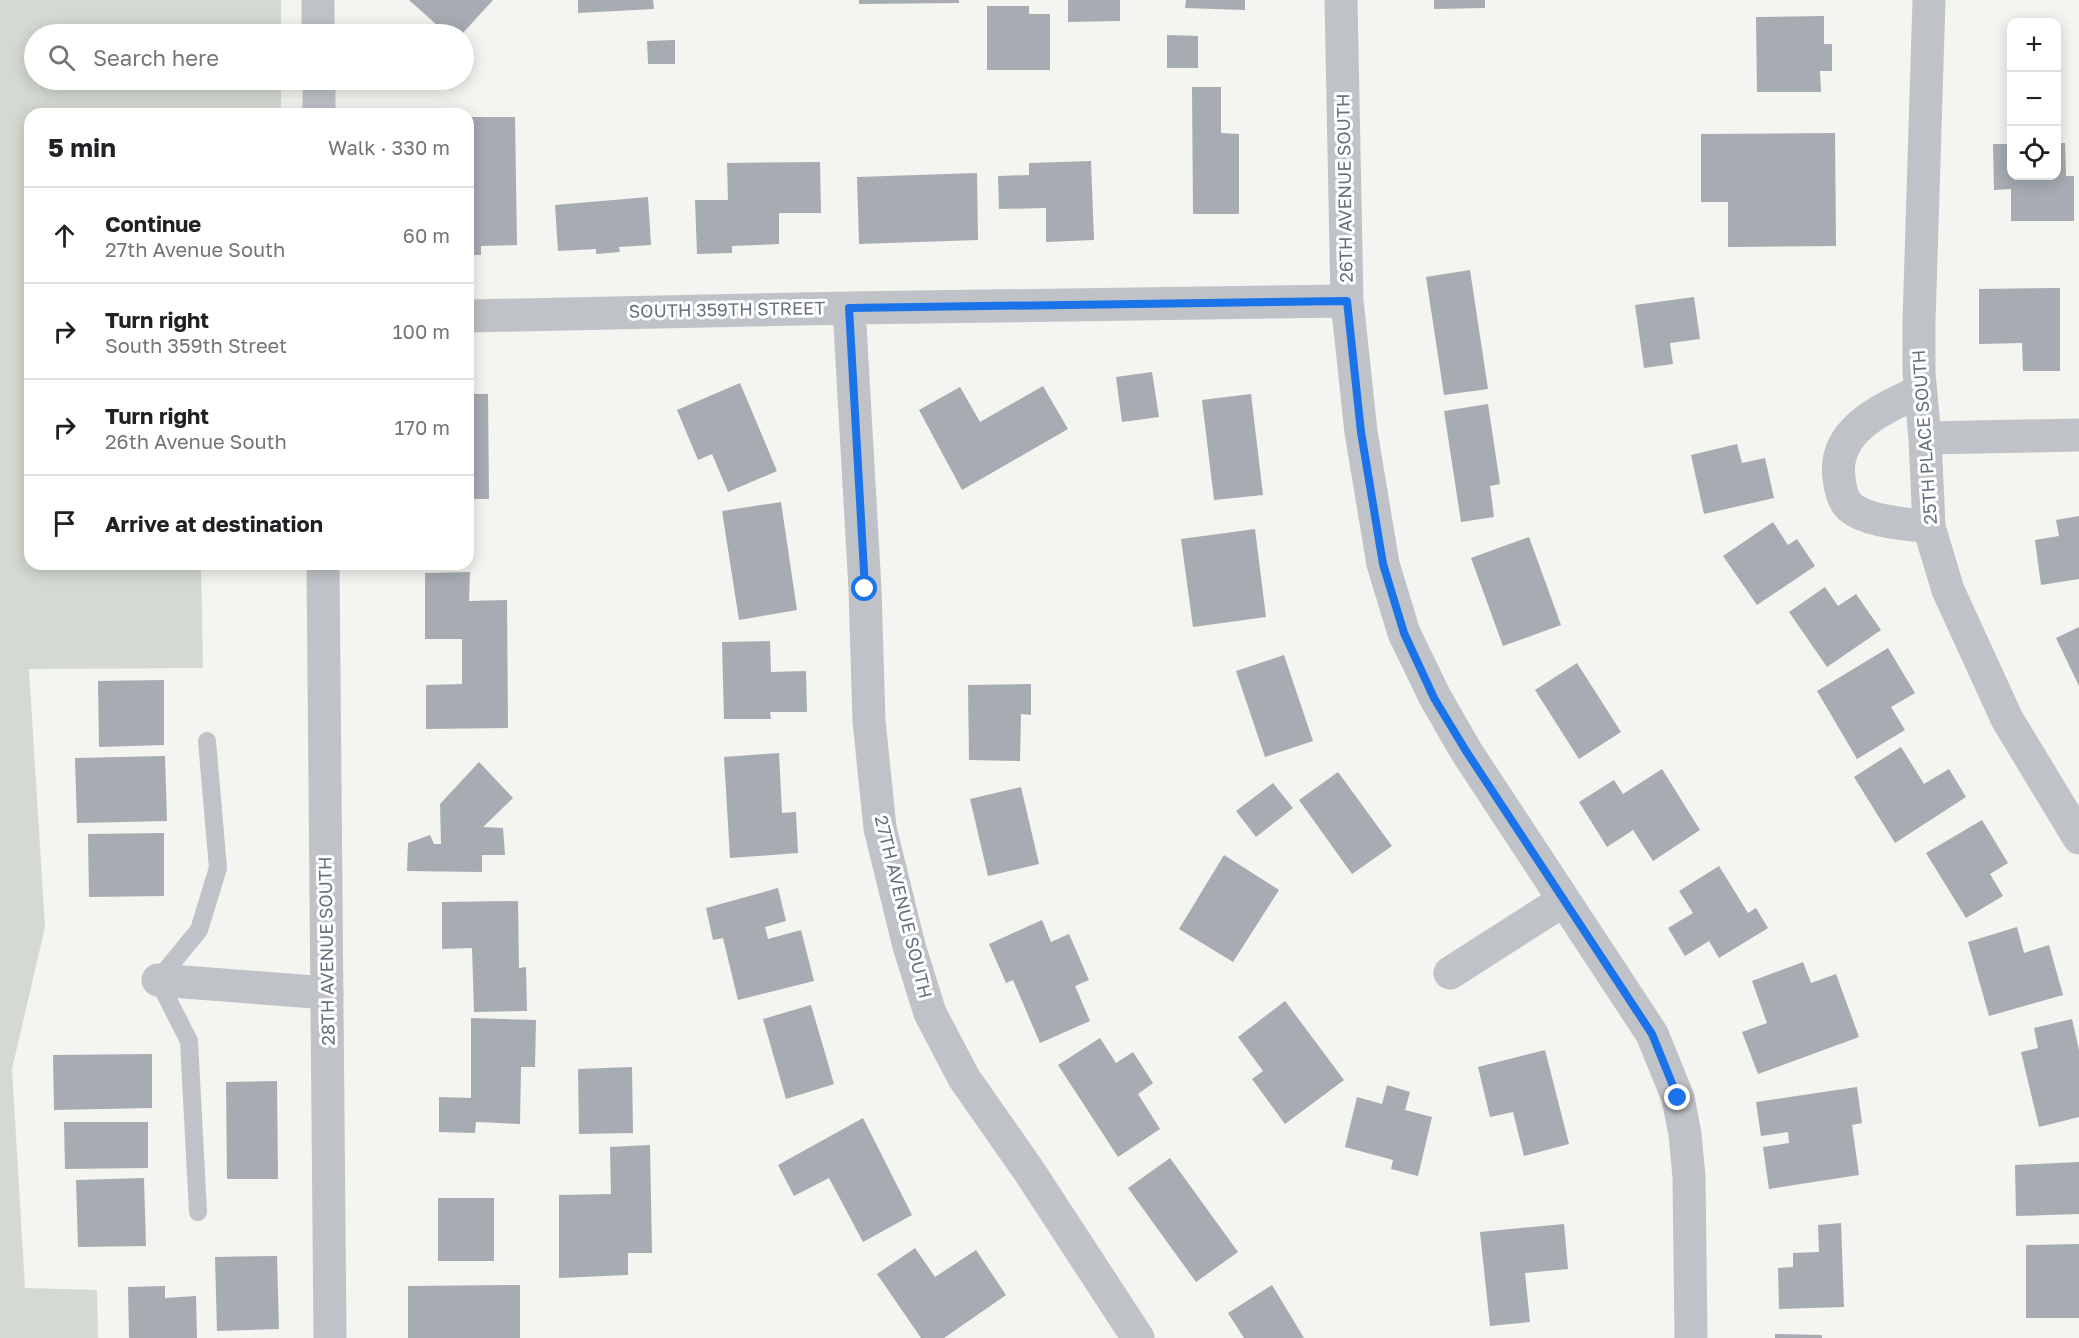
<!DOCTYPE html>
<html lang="en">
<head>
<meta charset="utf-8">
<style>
	body { margin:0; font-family:"Golos Text",sans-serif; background:#f2f2f2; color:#202124 }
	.controls { position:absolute; right:18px; top:18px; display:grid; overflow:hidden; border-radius:12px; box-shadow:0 3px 15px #0003 }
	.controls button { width:54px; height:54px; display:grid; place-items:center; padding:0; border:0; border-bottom:2px solid #e0e0e0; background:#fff; color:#202124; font:30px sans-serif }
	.stop { position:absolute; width:18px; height:18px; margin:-14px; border:4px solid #1a73e8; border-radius:50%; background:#fff }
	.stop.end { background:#1a73e8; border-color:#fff; box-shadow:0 2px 6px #0008 }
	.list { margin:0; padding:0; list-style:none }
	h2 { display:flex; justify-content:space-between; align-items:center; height:78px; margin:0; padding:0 24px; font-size:26px }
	h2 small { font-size:20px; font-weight:400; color:#757577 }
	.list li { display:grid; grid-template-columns:39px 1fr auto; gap:18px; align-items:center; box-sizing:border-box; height:96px; padding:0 24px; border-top:2px solid #e0e0e0 }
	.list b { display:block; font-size:22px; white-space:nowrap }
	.list p { margin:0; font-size:20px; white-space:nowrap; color:#757577 }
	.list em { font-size:20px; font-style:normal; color:#757577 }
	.icon { flex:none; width:33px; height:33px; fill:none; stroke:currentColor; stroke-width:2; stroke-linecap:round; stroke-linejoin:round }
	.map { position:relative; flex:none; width:2079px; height:1338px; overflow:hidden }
	.search { position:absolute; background:#fff; box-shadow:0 3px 15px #0003; left:24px; top:24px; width:450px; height:66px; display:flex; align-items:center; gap:15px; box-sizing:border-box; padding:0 21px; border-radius:33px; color:#757577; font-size:22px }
	.panel { position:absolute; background:#fff; box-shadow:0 3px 15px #0003; left:24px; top:108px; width:450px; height:462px; border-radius:18px }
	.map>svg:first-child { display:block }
</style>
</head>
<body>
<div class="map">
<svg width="2079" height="1338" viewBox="0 0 2079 1338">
	<rect width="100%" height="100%" fill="#f4f4f0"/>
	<path fill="#d4dad2" d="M0,0h281v34h-247v46h247v34h-251v450h171l2,104 -174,1 16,258 -33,142 13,219 72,2 1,48h-98z"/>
	<path fill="#a6acb2" d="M409,0h84l-31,34h-15z
		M578,0h75l1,9 -76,4z
		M859,0h100v3l-100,1z
		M1068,0h52v21l-52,1z
		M1186,0h59v10l-60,-2z
		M1434,0h51v8l-51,1z
		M987,6h42v8h21v56h-63z
		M1824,16v28h8v27h-12l1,21h-64l-1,-75z
		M1167,35l31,1v32h-31z
		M675,40v24h-27l-1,-23z
		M1192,87h29v46l18,1v80h-46z
		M471,117h44l2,128 -36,1v9h-13v-85h3z
		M1835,133l1,113 -108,1v-45h-27v-68z
		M2056,143h9l1,33h8v45h-63v-32l-17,1 -1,-46h19v32h44z
		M1091,161l3,79 -48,2v-34l-47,1 -1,-33 31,-1v-12z
		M820,162l1,51h-42v31l-47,2v7l-35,1 -2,-54h33l-1,-37z
		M977,173l1,67 -119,4 -2,-67z
		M648,197l3,48 -32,2 1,5 -24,2v-5l-38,2 -3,-46z
		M1470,270l18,119 -44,6 -18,-118z
		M2060,288v83h-37l-1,-28 -43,1v-55z
		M1694,297l6,42 -30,4 3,21 -29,4 -9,-63z
		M1152,372l7,45 -37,5 -6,-45z
		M740,383l37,88 -49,21 -16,-38 -14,6 -21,-50z
		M1043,386l25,43 -106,61 -43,-80 41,-23 20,35z
		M468,394h20l1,105h-21z
		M1251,394l12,101 -49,5 -12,-100z
		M1488,404l12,80 -10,2 4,31 -33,5 -17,-111z
		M1737,444l5,19 23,-5 9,40 -70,16 -13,-59z
		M781,502l16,108 -58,10 -17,-109z
		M2079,516v63l-38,6 -6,-45 24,-4 -3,-16z
		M1773,522l15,23 9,-6 18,27 -58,39 -34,-49z
		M1255,529l11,88 -73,10 -12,-88z
		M1529,537l32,88 -58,21 -32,-88z
		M470,572l-1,29 38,-1 1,128 -82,1v-44l36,-1v-45h-37v-66z
		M1825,587l13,19 18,-12 25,36 -54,37 -38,-55z
		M2079,627v59l-23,-48z
		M770,641l1,31 35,-1 1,41h-37l1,7h-47l-2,-77z
		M1888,648l27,45 -24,14 14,23 -48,29 -40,-68z
		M1284,655l29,86 -48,16 -29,-86z
		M1577,663l44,69 -42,27 -44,-69z
		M164,680v65l-65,2 -1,-66z
		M1031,684v31l-10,-1 -1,47 -51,-1 -1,-75z
		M1901,747l23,37 25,-15 17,28 -71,46 -41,-66z
		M779,753l3,60 14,-1 2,41 -68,5 -6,-101z
		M165,756l2,65 -90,2 -2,-65z
		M479,762l34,36 -30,29 20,1 2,27h-23v17l-75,-1 1,-28 22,-8 4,9h7l-1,-40z
		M1662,769l38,61 -47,31 -20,-31 -26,17 -28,-45 35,-22 9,14z
		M1338,772l54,74 -40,28 -53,-74z
		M1273,783l20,25 -37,29 -20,-26z
		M1021,787l18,77 -51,12 -18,-77z
		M1982,820l26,43 -18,11 13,22 -37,22 -40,-65z
		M164,833v63l-75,1 -1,-63z
		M1224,855l55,35 -46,72 -54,-33z
		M1719,866l29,47 8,-5 12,20 -49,30 -10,-17 -24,15 -17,-28 25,-15 -14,-22z
		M778,888l8,33 -21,6 3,12 33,-9 13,51 -76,19 -15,-62 -10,2 -7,-32z
		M518,901l1,67 7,-1 1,44 -53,1 -2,-64 -30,1v-47z
		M1042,920l9,22 18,-8 20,46 -14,6 15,35 -50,22 -27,-63 -7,3 -17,-39z
		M2017,927l7,26 25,-8 14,50 -74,21 -21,-74z
		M1803,962l8,21 25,-9 23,63 -101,37 -16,-42 25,-9 -15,-42z
		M1285,1001l59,79 -59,44 -33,-45 11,-8 -25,-34z
		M811,1005l23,79 -48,15 -23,-80z
		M471,1018l65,2 -1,47h-14l-1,57 -44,-2 -1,11 -36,-1v-35l32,1z
		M2072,1019l7,31v67l-40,10 -18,-75 17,-4 -4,-20z
		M1100,1038l16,25 17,-11 20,31 -15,11 22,35 -42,28 -60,-92z
		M1545,1050l24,94 -45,12 -11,-44 -23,5 -12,-50z
		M152,1054v54l-98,2 -1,-55z
		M632,1067l1,66 -54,1 -1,-65z
		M277,1081l1,98h-51l-1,-97z
		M1387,1085l23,7 -5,18 27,7 -14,59 -27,-7 2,-9 -48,-13 12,-50 25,7z
		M1857,1087l5,36 -10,2 7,50 -90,14 -6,-42 26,-4 -1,-11 -27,4 -5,-34z
		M863,1118l49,97 -49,27 -34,-64 -35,18 -16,-31z
		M64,1122h84v46l-83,1z
		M650,1145l2,108h-24v22l-69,3v-83l52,-1 -1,-47z
		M1170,1158l68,94 -42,30 -68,-94z
		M2079,1162v52l-63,2 -1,-51z
		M144,1178l2,68 -68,1 -2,-67z
		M438,1198h56v63h-56z
		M1841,1223l3,84 -65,2 -1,-41 15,-1v-14l26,-1 -1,-27z
		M1564,1224l4,45 -43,4 5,49 -40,4 -10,-94z
		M2079,1244v74h-53v-73z
		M915,1248l20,29 41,-27 30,45 -62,43h-23l-44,-64z
		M277,1256l2,73 -62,2 -2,-74z
		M520,1285v53h-112v-52z
		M1272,1285l32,53h-60l-16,-25z
		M165,1286v12l31,-2 1,42h-68l-1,-51z
		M1775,1334l47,1v3h-47z"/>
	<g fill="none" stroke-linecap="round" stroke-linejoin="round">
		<path stroke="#bfc2c6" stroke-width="18" d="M198,1212l-9,-171 -31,-61 41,-50 19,-62 -11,-127"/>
		<path stroke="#bfc2c6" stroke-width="33" d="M1341,0l6,301 14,131 22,132 21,69 31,64 31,54 186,283 26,64 7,36 4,43 2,161
			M1929,0l-10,322v51l6,65 4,89 19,63 59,129 72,119
			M849,308l16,281 4,132 11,107 29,118 21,67 34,65 65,93 109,167
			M468,316l381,-8 498,-7
			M1920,391c-35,17 -88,38 -81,87 1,9 3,22 11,29 17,15 58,17 79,20
			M1925,438l154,-3
			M1450,973l114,-73
			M158,980l169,13"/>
		<path stroke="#bfc2c6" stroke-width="33" d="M318,0v34
			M319,80v34
			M323,564l7,774"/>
	</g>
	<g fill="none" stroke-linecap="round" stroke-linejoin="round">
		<path stroke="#1a73e8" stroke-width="8" d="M865,589l-16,-281 498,-7 14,131 22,132 21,69 30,65 32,53 186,283 26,64"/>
	</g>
	<g text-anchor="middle" stroke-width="6" stroke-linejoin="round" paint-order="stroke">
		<g font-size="18" fill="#65717f" stroke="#fff">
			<text transform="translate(1345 188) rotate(-91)" y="6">26TH AVENUE SOUTH</text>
			<text transform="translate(727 310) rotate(-1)" y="6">SOUTH 359TH STREET</text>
			<text transform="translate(1925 437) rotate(-94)" y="6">25TH PLACE SOUTH</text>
			<text transform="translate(903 907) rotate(76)" y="6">27TH AVENUE SOUTH</text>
			<text transform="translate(327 951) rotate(-91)" y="6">28TH AVENUE SOUTH</text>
		</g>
	</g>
</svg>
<div class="controls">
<button>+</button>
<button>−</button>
<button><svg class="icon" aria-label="locate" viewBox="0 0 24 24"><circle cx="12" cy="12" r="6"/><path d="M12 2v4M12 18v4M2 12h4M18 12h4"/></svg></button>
</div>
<div class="stop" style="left:865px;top:589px"></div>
<div class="stop end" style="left:1678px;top:1098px"></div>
<div class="search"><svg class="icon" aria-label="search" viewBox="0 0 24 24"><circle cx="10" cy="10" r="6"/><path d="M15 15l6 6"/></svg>Search here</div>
<section class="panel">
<h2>5 min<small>Walk · 330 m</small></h2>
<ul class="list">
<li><svg class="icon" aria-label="ahead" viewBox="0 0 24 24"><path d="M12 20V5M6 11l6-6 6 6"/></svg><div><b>Continue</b><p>27th Avenue South</p></div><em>60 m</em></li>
<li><svg class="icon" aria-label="right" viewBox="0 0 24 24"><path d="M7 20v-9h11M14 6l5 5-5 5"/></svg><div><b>Turn right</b><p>South 359th Street</p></div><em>100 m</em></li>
<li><svg class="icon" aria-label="right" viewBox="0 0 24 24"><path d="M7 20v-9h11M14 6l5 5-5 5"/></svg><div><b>Turn right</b><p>26th Avenue South</p></div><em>170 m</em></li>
<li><svg class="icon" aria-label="arrive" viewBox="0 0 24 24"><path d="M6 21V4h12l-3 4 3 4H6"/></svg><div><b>Arrive at destination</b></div></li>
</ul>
</section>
</div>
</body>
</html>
